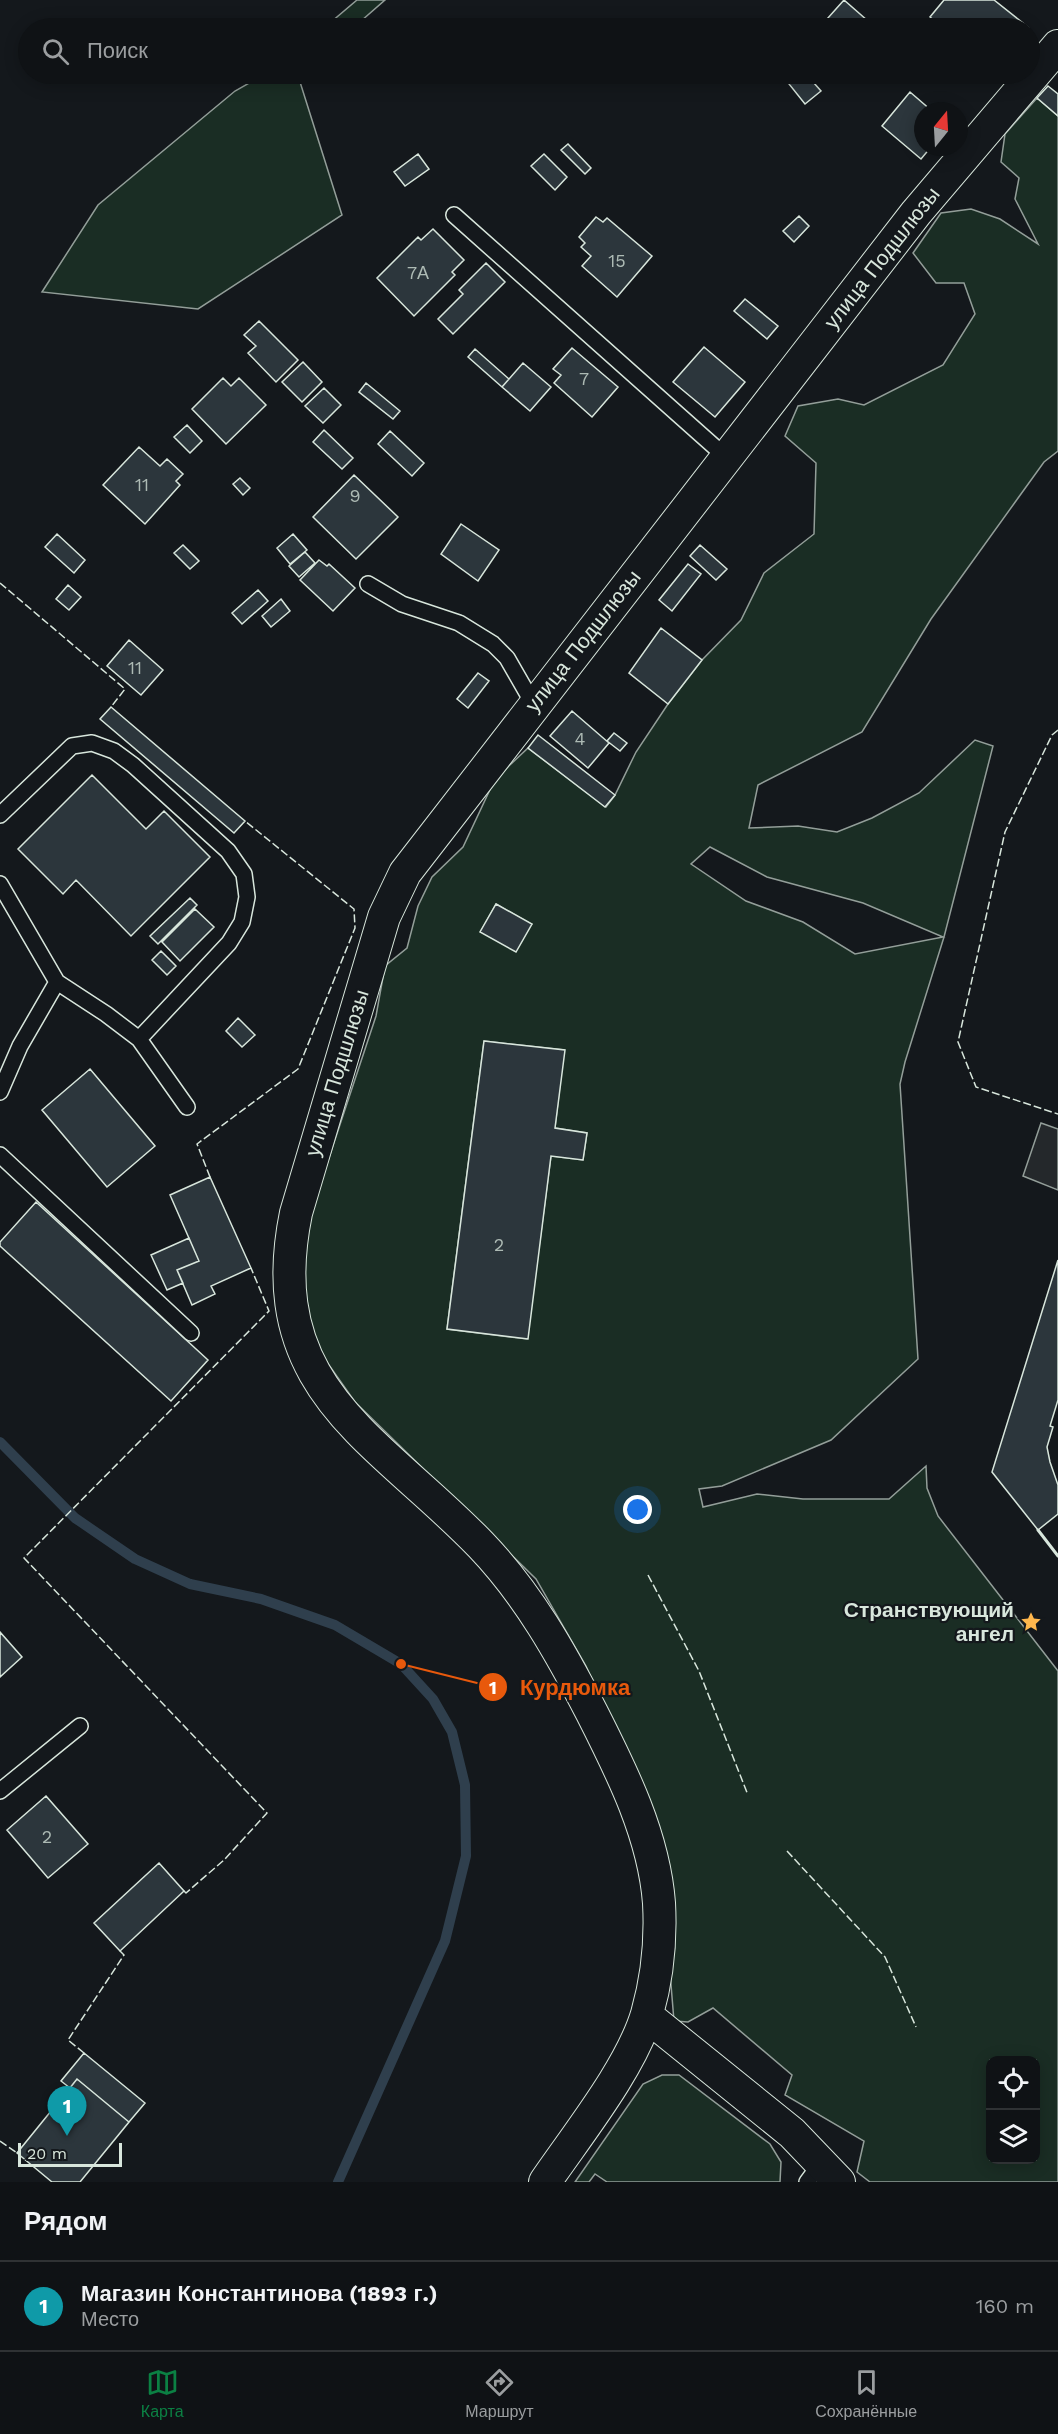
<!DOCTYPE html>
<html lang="ru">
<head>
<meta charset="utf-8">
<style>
	body { margin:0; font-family:"Work Sans",sans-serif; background:#181b1e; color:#f1f3f6 }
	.controls { position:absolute; right:18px; bottom:18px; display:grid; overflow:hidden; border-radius:12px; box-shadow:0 3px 15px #0003 }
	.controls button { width:54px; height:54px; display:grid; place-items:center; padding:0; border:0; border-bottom:2px solid #2f3234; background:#0f1215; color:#f1f3f6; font:30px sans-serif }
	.compass { position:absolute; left:914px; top:102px; width:54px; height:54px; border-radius:50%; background:#0f1215; box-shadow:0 3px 15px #0003; rotate:18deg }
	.scale { position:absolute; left:18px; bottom:15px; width:104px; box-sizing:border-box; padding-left:6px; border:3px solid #d8e6dc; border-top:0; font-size:16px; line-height:21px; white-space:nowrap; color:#d8e6dc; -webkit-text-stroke:4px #14181c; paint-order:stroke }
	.you { position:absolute; left:638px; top:1510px; width:21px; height:21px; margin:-15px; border:4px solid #fff; border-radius:50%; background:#1a73e8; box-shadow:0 0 0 9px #1a73e833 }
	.badge { display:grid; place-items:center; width:39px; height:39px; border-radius:50%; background:#0b8043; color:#fff; font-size:20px; font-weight:700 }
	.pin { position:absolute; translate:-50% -50px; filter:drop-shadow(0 2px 3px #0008) }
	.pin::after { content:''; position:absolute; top:32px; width:21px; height:18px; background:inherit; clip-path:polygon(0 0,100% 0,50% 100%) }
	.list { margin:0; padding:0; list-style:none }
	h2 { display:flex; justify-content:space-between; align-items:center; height:78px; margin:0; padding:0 24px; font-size:26px }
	h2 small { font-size:20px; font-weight:400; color:#9b9ea0 }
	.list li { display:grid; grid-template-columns:39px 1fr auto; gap:18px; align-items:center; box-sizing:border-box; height:90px; padding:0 24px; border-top:2px solid #2f3234 }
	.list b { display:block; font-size:22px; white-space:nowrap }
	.list p { margin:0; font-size:20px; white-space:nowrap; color:#9b9ea0 }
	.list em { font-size:20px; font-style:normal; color:#9b9ea0 }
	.icon { flex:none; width:33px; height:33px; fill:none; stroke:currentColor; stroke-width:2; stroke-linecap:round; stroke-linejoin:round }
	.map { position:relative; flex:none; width:1058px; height:2182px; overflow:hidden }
	.search { position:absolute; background:#0f1215; box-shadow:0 3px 15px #0003; left:18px; right:18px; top:18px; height:66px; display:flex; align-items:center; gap:15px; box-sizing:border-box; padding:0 21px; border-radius:33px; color:#9b9ea0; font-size:22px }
	.sheet { height:168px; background:#0f1215 }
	nav { display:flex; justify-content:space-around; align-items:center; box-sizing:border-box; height:84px; border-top:2px solid #2f3234; background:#0f1215; font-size:16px; color:#9b9ea0 }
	nav a { display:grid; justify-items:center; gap:3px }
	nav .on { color:#0b8043 }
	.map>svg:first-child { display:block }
</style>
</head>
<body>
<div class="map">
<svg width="1058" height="2182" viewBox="0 0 1058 2182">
	<rect width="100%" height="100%" fill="#14181c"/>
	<path fill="#1a2d24" stroke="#939e99" stroke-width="1.5" fill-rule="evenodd" d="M357,0h28l-32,28h-29z
		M265,74h43l-8,8 42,133 -144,94 -156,-17 56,-87 137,-114z
		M1037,98l21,18v335l-14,11 -113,157 -69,113 -104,53 -9,43 49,-2 39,6 35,-14 47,-25 56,-53 18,6 -49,191 -39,125 -5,22 18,275 -87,81 -109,46 -23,3 4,18 54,-13 46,5h86l37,-33 1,22 11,28 120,155v511h-188l-13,-10 7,-31 -79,-46 7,-20 -79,-67 -25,14 -14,-1 -14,-170 -25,-74 -49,-111 -50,-87 -181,-177 -31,-44 -16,-36 -6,-47 6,-54 68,-205 9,-50 22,-18 11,-42 14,-29 31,-30 32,-68 33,-31 78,59 9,-12 21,-43 32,-48 34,-44 39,-40 23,-47 50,-39 2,-71 -31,-27 13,-30 40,-7 26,6 79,-40 32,-51 -11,-31h-28l-23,-30 28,-40 30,-4 29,10 38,25 -23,-45 4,-21 -18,-16 4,-28zM710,847l57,30 96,26 80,34 -88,17 -52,-32 -57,-21 -55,-37zM496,904l35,20 -50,7zM484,1041l80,9 -9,78 32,5 -4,27 -32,-4 -24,183 -80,-10zM990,2060h46v100h-46z
		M662,2075h17l91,69 11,18 -1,20h-173l-12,-8 -6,8h-14l68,-98z"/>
	<path fill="#24282b" stroke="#939e99" stroke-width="1.5" d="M1041,1123l17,6v61l-35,-14z"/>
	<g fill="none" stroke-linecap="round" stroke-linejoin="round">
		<path stroke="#2f3f4d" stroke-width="10" d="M0,1442l75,76 60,41 55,25 71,15 74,26 66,39 32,35 19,33 13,53 1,71 -21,85 -107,241"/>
	</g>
	<path fill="#2c363c" stroke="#d8e6dc" stroke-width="1.5" d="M844,0l24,21 -7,7h-42z
		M944,0h50l34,27 -84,1 -14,-11z
		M802,74h4l15,17 -16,13 -16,-20z
		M1048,86l10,8v22l-21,-18z
		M910,92l22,19h-9v36h8l-10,12 -39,-33z
		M568,144l23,24 -6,6 -24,-24z
		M418,154l11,15 -24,17 -11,-14z
		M544,154l23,23 -12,13 -24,-24z
		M799,216l10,10 -15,16 -11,-11z
		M596,217l7,5 4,-4 45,38 -35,41 -35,-31 9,-10 -10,-9 4,-4 -6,-6z
		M433,229l31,31 -12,12 3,3 -41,41 -37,-38 41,-41 3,3z
		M486,263l19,19 -52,52 -15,-15 25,-25 -4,-4z
		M745,299l33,27 -11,13 -33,-28z
		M259,321l39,39 -22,22 -28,-29 8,-7 -12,-11z
		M704,347l41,35 -30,35 -42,-35z
		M572,348l46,39 -26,30 -38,-34 7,-8 -8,-6z
		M475,349l34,30 -7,8 -34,-30z
		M303,362l19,20 -20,20 -20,-20z
		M523,363l28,24 -21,24 -28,-24z
		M223,378l8,8 8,-8 27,27 -40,39 -34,-35z
		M366,383l34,28 -7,8 -34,-27z
		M324,388l17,17 -18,18 -18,-17z
		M187,425l15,16 -12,12 -16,-16z
		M324,430l29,28 -11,11 -29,-27z
		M390,431l34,32 -12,13 -34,-32z
		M139,447l21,19 7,-7 16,15 -7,7 4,4 -35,39 -42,-39z
		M354,475l44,42 -42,42 -43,-42z
		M240,478l10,10 -7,7 -10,-11z
		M461,524l38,26 -21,31 -37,-27z
		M57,534l28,26 -11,13 -29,-26z
		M293,534l14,16 -17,14 -13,-16z
		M183,545l16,16 -9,8 -16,-16z
		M700,545l27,24 -11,11 -26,-24z
		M305,552l10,11 -16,14 -10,-11z
		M319,560l8,6 2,-2 26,24 -22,23 -33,-31z
		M688,564l13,10 -29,37 -13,-11z
		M68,585l13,12 -12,13 -13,-11z
		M258,590l10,11 -26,23 -10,-11z
		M281,599l9,12 -19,16 -9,-11z
		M661,628l41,32 -34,44 -39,-31z
		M129,640l34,30 -22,25 -34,-29z
		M478,673l11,8 -21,27 -11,-9z
		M111,707l134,114 -11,12 -134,-114z
		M572,711l37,32 -21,25 -38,-32z
		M614,733l13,10 -7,8 -13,-10z
		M538,735l77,60 -10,12 -77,-59z
		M92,775l54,54 18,-18 46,46 -79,79 -55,-56 -13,14 -45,-45z
		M190,898l7,7 -39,39 -8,-8z
		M496,904l36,20 -16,28 -36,-20z
		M195,909l19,18 -34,34 -18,-19z
		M161,951l15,15 -9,9 -15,-15z
		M238,1018l17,17 -13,12 -16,-16z
		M484,1041l81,9 -10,78 32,5 -4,27 -32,-4 -23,183 -81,-10z
		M90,1069l65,77 -48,41 -65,-77z
		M210,1177l41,91 -40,18 4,8 -23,11 -15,-35 22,-9 -29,-66z
		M36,1202l172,158 -37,41 -171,-155v-4z
		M189,1238l10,23 -22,9 6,13 -16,7 -16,-35z
		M1058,1260v140l-8,26 3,1 -6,20 3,15 8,23v29l-20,16 -46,-58z
		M0,1632l22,25 -22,20z
		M46,1796l42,48 -40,34 -41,-48z
		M159,1863l25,28 -64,60 -26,-28z
		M84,2053l61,50 -16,19 -52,-43 -7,9 -9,-7z
		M77,2079l52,43 -49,60h-28l-35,-29z"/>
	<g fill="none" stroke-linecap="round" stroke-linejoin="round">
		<g stroke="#d8e6dc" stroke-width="18">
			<path id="lane" d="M454,215l272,242
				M368,584l34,20 57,19 34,21 14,14 27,47
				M0,815l72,-69 20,-3 22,8 19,14 95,86 16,23 3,23 -5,25 -13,21 -90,96 -33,-25 -49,-32
				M0,884l57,98 -37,64 -20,46
				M139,1039l48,68
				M0,1155l191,178
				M0,1791l80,-65
				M807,2182l14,-19"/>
		</g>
		<g stroke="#d8e6dc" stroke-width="34">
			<path id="street" d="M647,2016l145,117 47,49
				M545,2182c32,-47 86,-114 102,-168 10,-35 14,-75 12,-111 -5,-67 -37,-131 -67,-190 -31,-60 -64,-119 -111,-168 -103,-107 -221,-156 -185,-332l88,-296 21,-44 511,-660 142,-167"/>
		</g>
		<use href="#lane" stroke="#14181c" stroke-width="15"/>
		<use href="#street" stroke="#14181c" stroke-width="32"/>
		<path stroke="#d8e6dc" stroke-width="1.5" stroke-dasharray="8 3" stroke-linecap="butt" d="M0,583l125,106 -14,18
			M1058,730l-6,5 -47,97 -47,210 18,45 82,27
			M210,1177l-13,-33 101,-75 57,-141 -1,-19 -109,-88
			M648,1575l51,96 49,124
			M787,1851l98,106 31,70
			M184,1891l2,2 38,-33 43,-47 -243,-255 245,-247 -18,-43
			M84,2053l-16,-13 56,-85 -4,-4
			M0,2141l17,12"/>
		<path stroke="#d8e6dc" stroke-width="3" d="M1038,1530l20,26"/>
	</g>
	<defs>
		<g id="sight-bare" transform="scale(1.62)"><path d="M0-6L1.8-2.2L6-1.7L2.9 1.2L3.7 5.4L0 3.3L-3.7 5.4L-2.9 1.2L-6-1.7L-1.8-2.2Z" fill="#ffb74d" stroke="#14181c" stroke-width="2.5" paint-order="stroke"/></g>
	</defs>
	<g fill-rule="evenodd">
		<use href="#sight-bare" x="1031" y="1622"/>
	</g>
	<g text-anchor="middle" stroke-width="4.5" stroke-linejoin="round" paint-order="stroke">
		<g font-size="18" fill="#adbab4">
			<text x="617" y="267">15</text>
			<text x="418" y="279">7А</text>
			<text x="584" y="385">7</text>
			<text x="142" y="491">11</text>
			<text x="355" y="502">9</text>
			<text x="135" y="674">11</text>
			<text x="580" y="745">4</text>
			<text x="499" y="1251">2</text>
			<text x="47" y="1843">2</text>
		</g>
		<g font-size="21" fill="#d8e6dc" stroke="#14181c">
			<text transform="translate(882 258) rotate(-52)" y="7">улица Подшлюзы</text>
			<text transform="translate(583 641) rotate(-52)" y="7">улица Подшлюзы</text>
			<text transform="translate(337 1073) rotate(-73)" y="7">улица Подшлюзы</text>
		</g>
		<g font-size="21" font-weight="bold" fill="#d8e6dc" stroke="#14181c" text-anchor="end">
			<text x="1014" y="1617">Странствующий<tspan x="1014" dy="24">ангел</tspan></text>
		</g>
	</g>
	<path fill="none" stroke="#e8590c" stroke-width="2" d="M401 1664L493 1687"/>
	<g fill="#e8590c" stroke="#14181c" stroke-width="2">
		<circle cx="401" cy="1664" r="6"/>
		<circle cx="493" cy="1687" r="15"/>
	</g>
	<g font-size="18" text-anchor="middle" font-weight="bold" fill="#fff">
		<text x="493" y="1694">1</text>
	</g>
	<g font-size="22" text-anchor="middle" font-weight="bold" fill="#e8590c" stroke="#14181c" stroke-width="4.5" stroke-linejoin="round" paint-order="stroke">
		<text x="575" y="1695">Курдюмка</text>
	</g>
</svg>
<div class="controls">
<button><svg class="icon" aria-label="locate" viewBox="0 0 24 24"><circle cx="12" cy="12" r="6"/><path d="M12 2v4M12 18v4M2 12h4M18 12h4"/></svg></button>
<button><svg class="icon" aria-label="layers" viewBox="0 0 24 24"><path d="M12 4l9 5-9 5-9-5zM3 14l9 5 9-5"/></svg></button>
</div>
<svg class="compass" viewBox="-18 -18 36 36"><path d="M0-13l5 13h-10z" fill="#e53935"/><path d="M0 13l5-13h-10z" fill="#9b9ea0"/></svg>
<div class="scale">20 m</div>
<div class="you"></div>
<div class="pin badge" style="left:67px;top:2136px;background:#0f9aa8">1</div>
<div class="search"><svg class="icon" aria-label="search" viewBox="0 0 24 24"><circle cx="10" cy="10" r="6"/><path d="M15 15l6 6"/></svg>Поиск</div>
</div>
<section class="sheet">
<h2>Рядом<small></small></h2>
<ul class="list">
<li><span class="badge" style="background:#0f9aa8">1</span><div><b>Магазин Константинова (1893 г.)</b><p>Место</p></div><em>160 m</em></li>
</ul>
</section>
<nav>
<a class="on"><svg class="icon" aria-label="map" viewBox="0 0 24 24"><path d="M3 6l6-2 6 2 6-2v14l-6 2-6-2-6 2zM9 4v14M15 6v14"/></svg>Карта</a>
<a><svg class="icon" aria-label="directions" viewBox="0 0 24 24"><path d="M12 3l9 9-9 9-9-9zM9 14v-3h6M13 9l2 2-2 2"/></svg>Маршрут</a>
<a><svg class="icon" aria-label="saved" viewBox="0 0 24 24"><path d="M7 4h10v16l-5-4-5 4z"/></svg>Сохранённые</a>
</nav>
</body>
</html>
